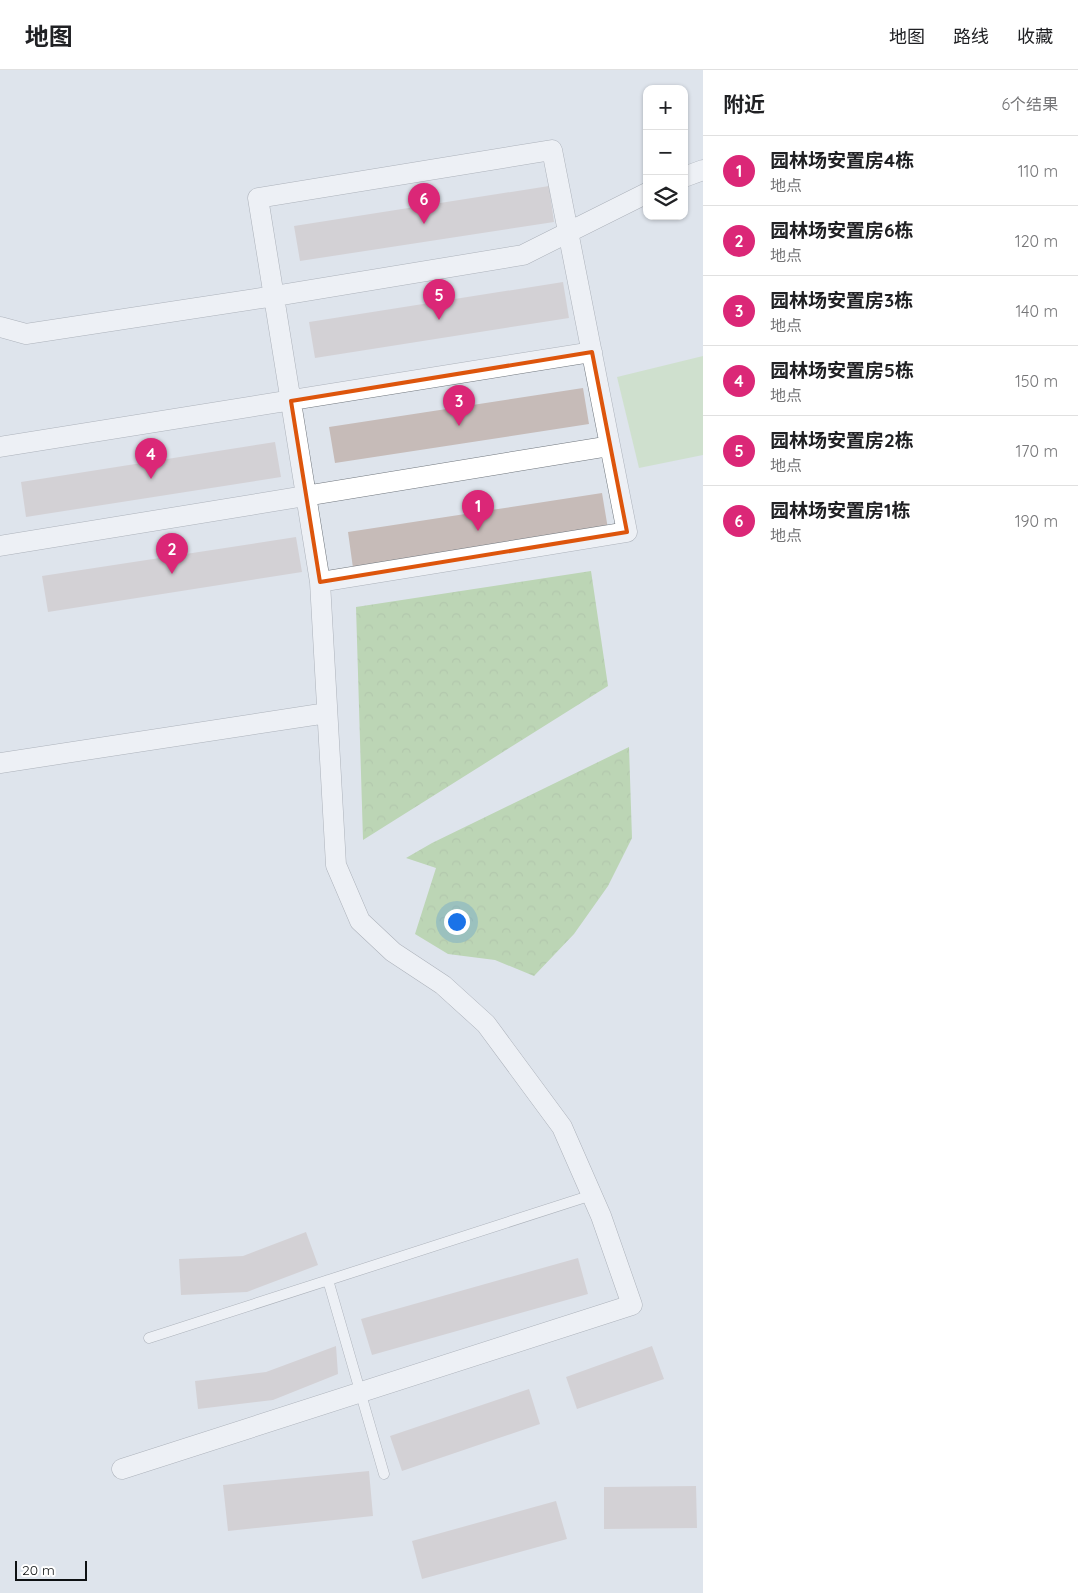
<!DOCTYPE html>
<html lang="zh">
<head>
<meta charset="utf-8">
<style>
	body { margin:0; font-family:Quicksand,"Noto Sans SC",sans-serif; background:#f6f6f6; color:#202124 }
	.controls { position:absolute; right:15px; top:15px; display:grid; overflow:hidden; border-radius:10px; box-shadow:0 1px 4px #0004 }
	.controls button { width:45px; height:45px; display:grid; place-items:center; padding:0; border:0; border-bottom:1px solid #e0e0e0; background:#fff; color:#202124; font:25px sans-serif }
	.scale { position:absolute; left:15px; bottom:12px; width:72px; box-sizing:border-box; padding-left:5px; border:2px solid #0e1113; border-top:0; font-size:14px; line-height:18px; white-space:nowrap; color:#0e1113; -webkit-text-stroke:4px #fff; paint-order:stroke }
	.you { position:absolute; left:456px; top:851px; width:18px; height:18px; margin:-12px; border:4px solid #fff; border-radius:50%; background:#1a73e8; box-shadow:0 0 0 8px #1a73e833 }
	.badge { display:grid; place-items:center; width:32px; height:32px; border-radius:50%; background:#db2777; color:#fff; font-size:16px; font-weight:700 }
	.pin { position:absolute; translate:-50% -41px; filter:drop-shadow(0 1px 2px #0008) }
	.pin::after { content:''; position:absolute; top:26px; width:18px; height:15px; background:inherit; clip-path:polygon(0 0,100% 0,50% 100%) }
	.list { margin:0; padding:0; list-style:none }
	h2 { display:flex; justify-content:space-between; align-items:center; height:65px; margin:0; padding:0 20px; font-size:21px }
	h2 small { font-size:16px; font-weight:400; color:#757577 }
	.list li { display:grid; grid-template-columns:32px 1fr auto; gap:15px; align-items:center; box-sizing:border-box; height:70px; padding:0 20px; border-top:1px solid #e0e0e0 }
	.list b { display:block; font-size:19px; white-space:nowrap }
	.list p { margin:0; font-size:16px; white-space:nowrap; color:#757577 }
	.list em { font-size:16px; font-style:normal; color:#757577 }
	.icon { flex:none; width:28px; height:28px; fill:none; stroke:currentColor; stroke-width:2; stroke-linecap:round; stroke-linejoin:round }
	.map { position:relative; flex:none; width:703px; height:1523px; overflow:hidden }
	header { display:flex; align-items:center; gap:30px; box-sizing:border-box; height:70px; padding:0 25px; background:#fff; border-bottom:1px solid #e0e0e0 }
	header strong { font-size:24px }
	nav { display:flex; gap:28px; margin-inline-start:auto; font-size:18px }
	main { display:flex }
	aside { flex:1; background:#fff }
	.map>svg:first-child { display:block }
</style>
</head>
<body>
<header>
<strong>地图</strong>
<nav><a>地图</a><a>路线</a><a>收藏</a></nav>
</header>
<main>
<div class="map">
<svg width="703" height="1523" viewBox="0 0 703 1523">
	<defs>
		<pattern id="forest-crowns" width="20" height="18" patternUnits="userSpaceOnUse" patternTransform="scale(1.25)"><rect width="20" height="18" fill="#93c371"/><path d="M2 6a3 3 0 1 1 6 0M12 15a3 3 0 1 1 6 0" fill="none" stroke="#7ea661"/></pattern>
	</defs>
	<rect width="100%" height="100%" fill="#dee4ec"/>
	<path fill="url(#forest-crowns)" d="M591,501l17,115 -245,154 -7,-233z
		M629,677l3,91 -24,48 -34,48 -40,42 -39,-16 -47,-6 -33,-20 21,-66 -30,-10 26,-15z"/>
	<path fill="#bddca9" d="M703,286v99l-64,13 -22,-91z"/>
	<path fill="#c6bbb8" d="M549,116l5,36 -254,39 -6,-35z
		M563,212l6,36 -254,40 -6,-36z
		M583,318l6,36 -254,39 -6,-36z
		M275,372l6,35 -255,40 -5,-35z
		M602,423l6,36 -255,39 -5,-36z
		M296,467l6,35 -254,40 -6,-36z
		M306,1162l12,33 -71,27 -66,3 -2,-36 64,-3z
		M578,1188l10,36 -216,61 -11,-36z
		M336,1276l2,28 -65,26 -75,9 -3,-28 71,-9z
		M652,1276l12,33 -87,30 -11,-32z
		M529,1319l11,35 -138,47 -12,-35z
		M369,1401l4,45 -145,15 -5,-46z
		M696,1416l1,42 -93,1v-42z
		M556,1431l11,38 -145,40 -10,-38z"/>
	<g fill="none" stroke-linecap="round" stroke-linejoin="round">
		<g stroke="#70767d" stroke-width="11">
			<path id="service" d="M328,1210l56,194
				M149,1268l443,-143"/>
		</g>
		<g stroke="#70767d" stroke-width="21">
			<path id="minor" d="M684,107l19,-7
				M0,257l26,7 249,-38 248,-41 124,-62
				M0,377l592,-95
				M0,476l610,-100
				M0,693l327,-50
				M122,1399l510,-164 -31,-89 -39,-89 -76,-103 -43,-39 -50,-33 -33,-31 -24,-56 -16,-283 -62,-384 294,-48 75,382 -307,50"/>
		</g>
		<use href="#service" stroke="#fff" stroke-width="10"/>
		<use href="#minor" stroke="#fff" stroke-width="20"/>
	</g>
	<path d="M0 0H703V1523H0ZM592,282l35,180 -307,50 -29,-181z" fill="#dee4ec" fill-opacity=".55" fill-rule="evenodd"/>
	<path fill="none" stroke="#dd550c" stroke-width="4" stroke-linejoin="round" d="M592,282l35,180 -307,50 -29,-181z"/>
</svg>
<div class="controls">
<button>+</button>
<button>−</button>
<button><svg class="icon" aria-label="layers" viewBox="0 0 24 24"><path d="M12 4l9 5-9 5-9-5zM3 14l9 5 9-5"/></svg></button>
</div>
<div class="scale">20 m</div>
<div class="you"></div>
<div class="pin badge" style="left:478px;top:461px">1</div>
<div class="pin badge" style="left:172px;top:504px">2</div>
<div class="pin badge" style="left:459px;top:356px">3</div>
<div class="pin badge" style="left:151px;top:409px">4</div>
<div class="pin badge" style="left:439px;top:250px">5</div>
<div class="pin badge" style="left:424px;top:154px">6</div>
</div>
<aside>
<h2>附近<small>6个结果</small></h2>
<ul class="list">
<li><span class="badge">1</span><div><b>园林场安置房4栋</b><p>地点</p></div><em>110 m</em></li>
<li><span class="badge">2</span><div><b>园林场安置房6栋</b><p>地点</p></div><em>120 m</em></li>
<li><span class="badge">3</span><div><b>园林场安置房3栋</b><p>地点</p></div><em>140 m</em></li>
<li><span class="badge">4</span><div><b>园林场安置房5栋</b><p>地点</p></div><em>150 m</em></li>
<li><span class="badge">5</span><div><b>园林场安置房2栋</b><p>地点</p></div><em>170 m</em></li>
<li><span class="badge">6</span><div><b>园林场安置房1栋</b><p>地点</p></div><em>190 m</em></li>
</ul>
</aside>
</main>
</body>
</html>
